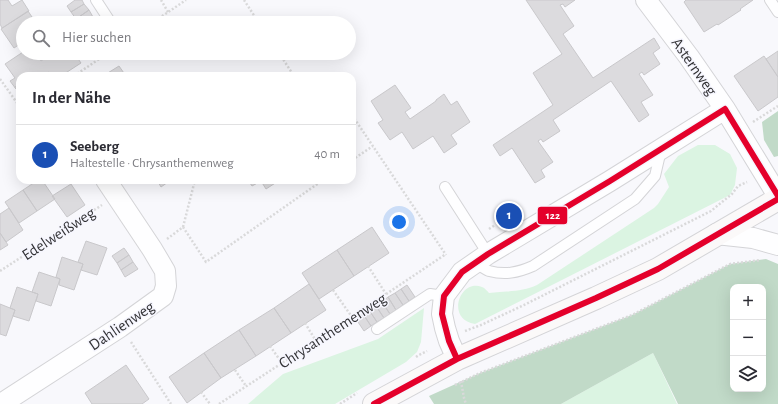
<!DOCTYPE html>
<html lang="de">
<head>
<meta charset="utf-8">
<style>
	body { margin:0; font-family:"Alegreya Sans",sans-serif; background:#f2f2f3; color:#2b2b33 }
	.controls { position:absolute; right:12px; bottom:12px; display:grid; overflow:hidden; border-radius:8px; box-shadow:0 4px 16px #0002 }
	.controls button { width:36px; height:36px; display:grid; place-items:center; padding:0; border:0; border-bottom:1px solid #e1e1e2; background:#fff; color:#2b2b33; font:20px sans-serif }
	.you { position:absolute; left:399px; top:222px; width:14px; height:14px; margin:-10px; border:3px solid #fff; border-radius:50%; background:#1a73e8; box-shadow:0 0 0 6px #1a73e833 }
	.badge { display:grid; place-items:center; width:26px; height:26px; border-radius:50%; background:#77777b; color:#fff; font-size:13px; font-weight:700 }
	.pin { position:absolute; translate:-50% -50%; border:2px solid #fff; box-shadow:0 1px 4px #0006 }
	.list { margin:0; padding:0; list-style:none }
	h2 { display:flex; justify-content:space-between; align-items:center; height:52px; margin:0; padding:0 16px; font-size:17px }
	h2 small { font-size:13px; font-weight:400; color:#7c7c81 }
	.list li { display:grid; grid-template-columns:26px 1fr auto; gap:12px; align-items:center; box-sizing:border-box; height:60px; padding:0 16px; border-top:1px solid #e1e1e2 }
	.list b { display:block; font-size:15px; white-space:nowrap }
	.list p { margin:0; font-size:13px; white-space:nowrap; color:#7c7c81 }
	.list em { font-size:13px; font-style:normal; color:#7c7c81 }
	.icon { flex:none; width:22px; height:22px; fill:none; stroke:currentColor; stroke-width:2; stroke-linecap:round; stroke-linejoin:round }
	.map { position:relative; flex:none; width:778px; height:404px; overflow:hidden }
	.search { position:absolute; background:#fff; box-shadow:0 4px 16px #0002; left:16px; top:16px; width:340px; height:44px; display:flex; align-items:center; gap:10px; box-sizing:border-box; padding:0 14px; border-radius:22px; color:#7c7c81; font-size:15px }
	.panel { position:absolute; background:#fff; box-shadow:0 4px 16px #0002; left:16px; top:72px; width:340px; height:112px; border-radius:12px }
	.map>svg:first-child { display:block }
</style>
</head>
<body>
<div class="map">
<svg width="778" height="404" viewBox="0 0 778 404">
	<rect width="100%" height="100%" fill="#f8f8fc"/>
	<path fill="#dbf4e2" d="M698,145h17l15,9 7,14 -2,17 -5,10 -255,129c-30,-5 -15,-46 7,-37 3,1 5,4 7,6 17,-2 33,-1 48,-8l117,-77 4,-4 11,-17 -5,-13 14,-18z
		M424,308l-3,34 -4,10 -11,10 -71,42h-87l35,-30 95,-35z
		M653,353l24,51h-116z"/>
	<path fill="#c1dac8" fill-rule="evenodd" d="M778,111v45l-4,1 -10,-17 -2,-18z
		M766,259l12,5v140h-100l-25,-51 -92,51h-127l-5,-8 51,-23 152,-58 98,-51zM733,287h30v102h-30z"/>
	<path fill="#dcdbde" stroke="#c9c8cb" d="M0,0h8l4,6 10,-6 7,11 -27,17 -2,-4z
		M75,0h7l2,4 -13,8 -4,-6z
		M526,0h49l-10,7 -2,-3 -3,1 14,21 -11,8 30,44 61,-40 6,10 -7,5 7,11 -16,11 -2,-3 -3,2 14,21 -12,7 8,13 -10,7 -28,-41 -58,39 7,11 -17,11 -2,-3 -3,2 15,21 -12,8 4,7 -10,6 -23,-35 -12,8 -7,-11 60,-40 -20,-32 29,-19z
		M686,0h67l-13,9 1,1 -23,15 -1,-1 -13,8 -20,-30z
		M84,4l5,6 -13,9 -5,-7z
		M89,10l4,7 -9,6h-6l-2,-4z
		M28,11l8,12h-13v19l-9,6 -13,-19z
		M778,51v26l-12,-18z
		M23,52v1h13l5,8 10,-7 1,1 3,-2h19l7,10 -20,13h-9l-3,-4 -6,4h-23v10l-1,-2 -4,3 1,2 -6,-8 5,-3 -10,-14z
		M764,56l14,21v20l-20,14 -24,-35z
		M119,66l7,10h-23z
		M395,85l16,23 -6,4 5,7 26,-18v-1l8,-6 7,11 6,-4 13,21 -19,13 6,9 -13,9 -11,-17 -20,13 -11,-17 -12,8 -12,-17 5,-3 -12,-19z
		M38,180h4l13,19 -18,12 -14,-21z
		M157,180h14l-10,7z
		M248,180h32l-14,9 -5,-8 -9,5z
		M71,184l14,21 -18,12 -15,-21z
		M23,190l14,21 -18,12 -14,-21z
		M9,208l14,22 -17,12 -6,-9v-19z
		M372,227l17,26 -35,23 -17,-26z
		M0,233l8,12 -8,5z
		M86,241l21,7 -10,27 -16,-5 2,-6 -5,-2z
		M124,248l5,7 -12,8 -5,-7z
		M337,250l17,26 -35,23 -17,-26z
		M129,255l4,7 -12,8 -4,-7z
		M62,257l21,7 -9,26 -15,-5 1,-6 -4,-2z
		M133,262l5,7 -13,8 -4,-7z
		M39,272l21,7 -9,27 -15,-5 2,-7 -6,-2z
		M309,284l17,26 -35,23 -17,-25z
		M407,285l8,12 -6,4 -8,-12z
		M17,287l21,7 -9,27 -16,-5 2,-6 -5,-2z
		M401,289l8,12 -6,4 -8,-12z
		M395,293l8,12 -7,5 -8,-13z
		M388,297l8,13 -6,4 -8,-12z
		M382,302l8,12 -6,4 -8,-12z
		M0,304l15,6 -9,26 -6,-2z
		M376,306l8,12 -7,4 -8,-12z
		M274,308l17,25 -35,23 -17,-26z
		M369,310l8,12 -6,4 -8,-12z
		M363,314l8,12 -7,5 -8,-12z
		M239,330l17,26 -35,22 -17,-25z
		M204,353l17,25 -34,25 -18,-26z
		M126,365l23,34 -7,5h-50l-7,-11z"/>
	<g fill="none" stroke-linecap="round" stroke-linejoin="round">
		<g stroke="#d4d4d7" stroke-width="12">
			<path id="lane" d="M96,0l15,23
				M770,0l8,12
				M445,187l43,67
				M475,263c4,2 9,6 14,8 16,4 28,2 44,-5l102,-67 20,-23 6,-26
				M377,329l53,-35 14,2"/>
		</g>
		<g stroke="#d4d4d7" stroke-width="22">
			<path id="street" d="M646,0l43,57 36,52 53,87
				M716,234l37,4 25,7
				M457,359l-8,-18 -4,-13 -3,-14 2,-18 18,-24 26,-18 122,-73 115,-72
				M1,404l119,-77 43,-31 3,-10 -1,-15 -13,-22 -46,-69"/>
		</g>
		<g stroke="#d4d4d7" stroke-width="24">
			<path id="secondary" d="M374,404l83,-45 139,-61 62,-29 120,-70"/>
		</g>
		<path stroke="#d9d9da" stroke-width="2.5" stroke-dasharray="2 2" stroke-linecap="butt" d="M161,0l7,12
			M244,0l15,23
			M152,23l34,-23
			M279,53l15,23
			M74,76l34,-23
			M0,79l20,28
			M352,115l94,140
			M753,122l25,-16
			M352,160l21,-14
			M183,227l23,35 117,-82
			M489,229l6,-4
			M167,239l16,-12 12,-47
			M368,266l18,28
			M0,271l102,-66
			M333,290l19,27
			M305,323l11,18
			M465,331l16,-6 43,-20 187,-94 21,-17 6,-8 9,-4
			M131,342l40,62
			M270,346l12,17
			M416,357l3,-2 8,-4
			M235,370l11,16
			M461,381l3,17 2,6
			M455,385l25,-12 152,-58 98,-51 30,-4
			M201,392l9,12
			M219,404l97,-63 130,-87
			M340,404l17,-11"/>
		<use href="#lane" stroke="#fefeff" stroke-width="10"/>
		<use href="#street" stroke="#fefeff" stroke-width="20"/>
		<use href="#secondary" stroke="#fbf9f9" stroke-width="22"/>
		<g stroke="#f6f6fe" stroke-width="9">
			<path id="bus-1" d="M725,109l53,87
				M457,359l-8,-18 -7,-27 2,-18 18,-24 26,-18 122,-73 115,-72
				M374,404l83,-45 139,-61 62,-29 120,-70"/>
		</g>
		<use href="#bus-1" stroke="#e4002b" stroke-width="6"/>
	</g>
	<g text-anchor="middle" stroke-width="3" stroke-linejoin="round" paint-order="stroke">
		<g font-size="16" fill="#323235" stroke="#f6f6fe">
			<text transform="translate(695 66) rotate(55)" y="6">Asternweg</text>
			<text transform="translate(58 233) rotate(-33)" y="6">Edelweißweg</text>
			<text transform="translate(121 325) rotate(-34)" y="6">Dahlienweg</text>
			<text transform="translate(332 330) rotate(-33)" y="6">Chrysanthemenweg</text>
		</g>
	</g>
	<rect stroke="#f6f6fe" stroke-width="1.5" x="537" y="206" width="31" height="19" rx="4" fill="#e4002b"/>
	<g font-size="11" text-anchor="middle" font-weight="bold" fill="#fff">
		<text x="553" y="219">122</text>
	</g>
</svg>
<div class="controls">
<button>+</button>
<button>−</button>
<button><svg class="icon" aria-label="layers" viewBox="0 0 24 24"><path d="M12 4l9 5-9 5-9-5zM3 14l9 5 9-5"/></svg></button>
</div>
<div class="you"></div>
<div class="pin badge" style="left:509px;top:216px;background:#1a4fb4">1</div>
<div class="search"><svg class="icon" aria-label="search" viewBox="0 0 24 24"><circle cx="10" cy="10" r="6"/><path d="M15 15l6 6"/></svg>Hier suchen</div>
<section class="panel">
<h2>In der Nähe<small></small></h2>
<ul class="list">
<li><span class="badge" style="background:#1a4fb4">1</span><div><b>Seeberg</b><p>Haltestelle · Chrysanthemenweg</p></div><em>40 m</em></li>
</ul>
</section>
</div>
</body>
</html>
